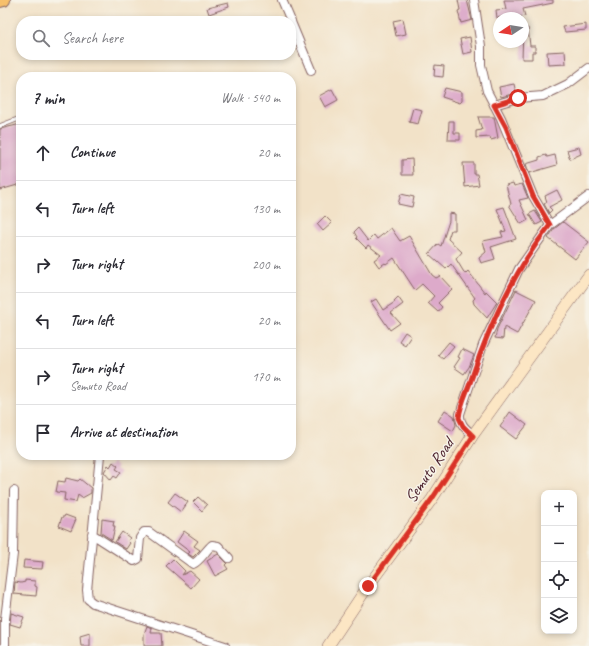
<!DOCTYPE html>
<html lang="en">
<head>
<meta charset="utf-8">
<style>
	body { margin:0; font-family:Caveat,sans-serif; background:#f2f2f3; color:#2b2b33 }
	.controls { position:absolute; right:12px; bottom:12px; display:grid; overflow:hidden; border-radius:8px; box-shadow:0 2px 6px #0003 }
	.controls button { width:36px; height:36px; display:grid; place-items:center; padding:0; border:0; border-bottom:1px solid #e1e1e2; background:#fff; color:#2b2b33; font:20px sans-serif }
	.compass { position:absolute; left:493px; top:12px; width:36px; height:36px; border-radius:50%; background:#fff; box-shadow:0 2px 6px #0003; rotate:258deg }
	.stop { position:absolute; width:12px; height:12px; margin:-9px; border:3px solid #d93025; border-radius:50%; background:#fff }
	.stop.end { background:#d93025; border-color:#fff; box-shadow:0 1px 4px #0008 }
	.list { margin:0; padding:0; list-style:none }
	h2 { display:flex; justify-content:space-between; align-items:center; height:52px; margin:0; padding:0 16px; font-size:17px }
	h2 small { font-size:13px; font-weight:400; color:#7c7c81 }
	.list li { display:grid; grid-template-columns:26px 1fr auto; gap:12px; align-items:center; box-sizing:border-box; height:56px; padding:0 16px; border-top:1px solid #e1e1e2 }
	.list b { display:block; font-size:15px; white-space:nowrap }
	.list p { margin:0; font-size:13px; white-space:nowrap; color:#7c7c81 }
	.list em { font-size:13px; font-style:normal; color:#7c7c81 }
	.icon { flex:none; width:22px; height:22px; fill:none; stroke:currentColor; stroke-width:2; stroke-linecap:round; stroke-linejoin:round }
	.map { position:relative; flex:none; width:589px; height:646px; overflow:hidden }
	.search { position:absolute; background:#fff; box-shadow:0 2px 6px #0003; left:16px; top:16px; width:280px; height:44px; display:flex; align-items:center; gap:10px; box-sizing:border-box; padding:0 14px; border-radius:16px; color:#7c7c81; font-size:15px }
	.panel { position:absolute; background:#fff; box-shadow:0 2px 6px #0003; left:16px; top:72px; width:280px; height:388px; border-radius:16px }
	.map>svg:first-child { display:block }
</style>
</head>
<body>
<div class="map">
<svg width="589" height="646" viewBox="0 0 589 646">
	<rect width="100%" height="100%" fill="#f7f3e8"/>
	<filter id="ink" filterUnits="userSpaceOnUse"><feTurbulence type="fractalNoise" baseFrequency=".025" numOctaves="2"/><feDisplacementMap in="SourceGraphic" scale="8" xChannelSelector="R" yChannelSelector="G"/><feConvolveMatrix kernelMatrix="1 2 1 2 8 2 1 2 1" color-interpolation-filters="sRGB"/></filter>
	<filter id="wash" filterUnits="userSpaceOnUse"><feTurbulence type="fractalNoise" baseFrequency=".012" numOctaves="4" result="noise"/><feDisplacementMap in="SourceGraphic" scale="16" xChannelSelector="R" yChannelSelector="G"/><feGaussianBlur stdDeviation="0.9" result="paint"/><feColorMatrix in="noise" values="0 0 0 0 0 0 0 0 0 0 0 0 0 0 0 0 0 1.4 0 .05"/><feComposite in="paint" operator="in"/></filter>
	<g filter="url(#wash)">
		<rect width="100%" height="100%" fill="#f2e2c8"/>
		<g id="blocks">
			<path fill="#ddaaca" d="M458,0h9l5,20 -11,3 -3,-12 2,-1z
				M504,0h49v3l-30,6 2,7 -11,2 -1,-3 -16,3 -1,-8 10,-1z
				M228,3l1,4 -20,7 -2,-6z
				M403,19l3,15 -10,2 -3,-15z
				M586,24v6l-21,2 -2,-5z
				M528,28l2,18h5v6h-3v7h-10l1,-30z
				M470,37l2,15 -9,2 -3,-15z
				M565,51l1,13 -18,1 -1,-13z
				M435,65l9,1 -1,11 -9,-1z
				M514,84l2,9 -15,4 -2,-10z
				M445,88l17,4v9l-2,2 -18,-6z
				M332,89l6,11 -13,7 -6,-11z
				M413,108l9,2 -4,14 -9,-2z
				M478,117h16l4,21 -7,2 -1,-3 -14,1v-7l6,-1z
				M449,121h5v12h6v7h-12z
				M21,124v60l-21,6v-61z
				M579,147l2,7 -11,5 -3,-9z
				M546,155l1,2 8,-2 2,10 -28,8 -3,-9 13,-4v-3z
				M412,159l1,16h-11v-15z
				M463,163h11v11h3l2,11 -14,2z
				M513,183l1,3 8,-2 6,14 -9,2 9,20 -7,4 -12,-19 2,-1 -5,-19z
				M557,190l5,10 -13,7 3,3 -3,3 -5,-9 3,-2 -2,-6z
				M401,194l13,3 -2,10 -14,-3z
				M504,207l12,32 -25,8 4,12 -14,4 -2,-5 7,-6 -3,-11 20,-4 -2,-5 5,-1 -9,-22z
				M535,211l7,11 -6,3 -7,-11z
				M449,213l6,1v16h-4l-3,9 14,13 -6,7 9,15 3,-3 17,22 1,-2 11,11 -10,16 -13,-14 -1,-4 2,-2 -24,-34 -5,5 -17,-15 9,-10 3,2 8,-25z
				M325,216l7,7 -9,8 -6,-7z
				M563,222l26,20 -14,17 -27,-21 6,-9z
				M358,228l10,13 6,-6 3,4 14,-11 9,13 9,-5 23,39 4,3 4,-2 12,13 -14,14 4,4 -4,5 -10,-9 6,-7 -12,-12 -7,6 -21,-32 -8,6 -1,-1 -6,4 -5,-7 7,-5 -13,-10 -2,3 -10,-10 1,-1 -3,-5z
				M516,290l20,10 -19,34 -13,-7 -1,12 -8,-1 2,-9z
				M398,297l5,7 -12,9 9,10 -10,7 -19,-28 5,-3 7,11 12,-8 -1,-1z
				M405,332l6,4 -6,9 -6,-4z
				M449,342l5,4 -11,13 -5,-4z
				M462,349l12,6 -5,12 -5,7 -10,-7 6,-9 -2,-1z
				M445,410l9,6 2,9 -3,6 -15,-10z
				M510,412l17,13 -11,14 -16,-12z
				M113,462l5,4 -2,3 5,3 -4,6 -3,-2 -3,4 -7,-8 4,-7 2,2z
				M66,478l12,3 2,-2 11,9v5l-9,5 -4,-3 -2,7 -12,-2 1,-7 -9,-1 2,-11 7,1z
				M175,493l13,9 -7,10 -13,-10z
				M198,497l9,8 -5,6 -9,-9z
				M65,515l11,4 -5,12 -12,-5 3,-9h2z
				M102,519l12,2 -1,5h2l-3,14 -11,-7z
				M184,531l14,10 -4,5 6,4 -7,7 -5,-3 2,-2 -13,-10z
				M122,532l8,6 -2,3 2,2 -4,6 -11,-7z
				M218,554l9,9 -2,2 3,4 -13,7 -8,-15z
				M173,559l12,12 -3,4 8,-4 9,8 -8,9 -25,-22z
				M24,560l19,2 -1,7 -19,-1z
				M25,580l10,1v5l2,1 -1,9 -22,-2 1,-12 6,1 4,-1z
				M11,613l13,4 -4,10 -10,-3z
				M147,626l5,2 -1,5h10l1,13h-18v-12z
				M90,633v13h-9l-1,-10z"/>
		</g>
	</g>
	<g filter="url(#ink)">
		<use href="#blocks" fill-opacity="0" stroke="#856362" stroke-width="1"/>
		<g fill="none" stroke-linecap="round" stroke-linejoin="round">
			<g stroke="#856362" stroke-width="5.5">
				<path id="service" d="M0,126l21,-8"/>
			</g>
			<g stroke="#856362" stroke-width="10">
				<path id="minor" d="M282,0l9,21
					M474,0l7,46v19l6,26 14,27 32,78 17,29
					M291,22l20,48
					M494,105l24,-7 25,-2 25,-12 21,-16
					M473,435c-7,-6 -14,-11 -13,-21l23,-69 36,-76 31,-44 39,-29
					M100,455l-13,135 1,9 5,4 132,43
					M92,534l42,27 4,-2 2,-21 4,-6h5l44,32c7,-3 13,-14 19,-19l6,1 11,12
					M5,646v-27l8,-65 1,-63"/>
			</g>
			<g stroke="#856362" stroke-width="12">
				<path id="secondary" d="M328,646l40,-60 64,-87 41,-64 116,-160"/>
			</g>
			<g stroke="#856362" stroke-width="14">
				<path id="primary" d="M0,1l4,-1"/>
			</g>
			<use href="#service" stroke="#fff" stroke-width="4"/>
			<use href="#minor" stroke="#fff" stroke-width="8"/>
			<use href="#secondary" stroke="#fce6c4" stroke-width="11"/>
			<use href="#primary" stroke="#f7c06c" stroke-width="12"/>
		</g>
	</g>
	<g fill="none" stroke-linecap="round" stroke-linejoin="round" filter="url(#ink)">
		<path stroke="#d93025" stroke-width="5" d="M368,586l64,-87 41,-63 -10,-10 -4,-8c1,-12 7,-24 11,-35 18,-55 44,-112 80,-158l-17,-29 -27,-69 -12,-22 24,-7"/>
	</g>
	<g text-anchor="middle" stroke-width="3" stroke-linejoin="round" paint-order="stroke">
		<g font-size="17" fill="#4a1f2b" stroke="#f7f3e8">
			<text transform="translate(429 470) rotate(-56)" y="6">Semuto Road</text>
		</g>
	</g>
</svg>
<div class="controls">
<button>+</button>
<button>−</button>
<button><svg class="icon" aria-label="locate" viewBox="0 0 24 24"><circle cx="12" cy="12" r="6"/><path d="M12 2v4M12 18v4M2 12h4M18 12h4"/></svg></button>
<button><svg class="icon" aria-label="layers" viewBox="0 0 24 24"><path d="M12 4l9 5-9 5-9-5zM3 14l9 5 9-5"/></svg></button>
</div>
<svg class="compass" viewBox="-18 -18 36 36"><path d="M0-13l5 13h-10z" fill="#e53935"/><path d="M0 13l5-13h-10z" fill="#7c7c81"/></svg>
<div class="stop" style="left:518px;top:98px"></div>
<div class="stop end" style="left:368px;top:586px"></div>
<div class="search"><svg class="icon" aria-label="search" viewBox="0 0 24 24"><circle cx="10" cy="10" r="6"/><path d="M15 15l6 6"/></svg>Search here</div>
<section class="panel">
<h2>7 min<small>Walk · 540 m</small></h2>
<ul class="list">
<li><svg class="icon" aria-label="ahead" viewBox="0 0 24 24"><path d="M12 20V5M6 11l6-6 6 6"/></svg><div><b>Continue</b></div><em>20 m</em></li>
<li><svg class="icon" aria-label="left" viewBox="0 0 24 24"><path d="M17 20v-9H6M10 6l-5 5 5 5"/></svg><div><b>Turn left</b></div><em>130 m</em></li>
<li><svg class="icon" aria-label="right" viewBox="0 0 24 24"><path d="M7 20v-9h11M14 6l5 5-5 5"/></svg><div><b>Turn right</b></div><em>200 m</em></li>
<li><svg class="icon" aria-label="left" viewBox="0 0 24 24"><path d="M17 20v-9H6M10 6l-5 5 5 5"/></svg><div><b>Turn left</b></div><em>20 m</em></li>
<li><svg class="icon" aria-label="right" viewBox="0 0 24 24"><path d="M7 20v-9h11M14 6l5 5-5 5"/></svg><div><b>Turn right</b><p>Semuto Road</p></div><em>170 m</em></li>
<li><svg class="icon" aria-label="arrive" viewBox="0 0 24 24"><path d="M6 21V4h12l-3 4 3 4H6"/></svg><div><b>Arrive at destination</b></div></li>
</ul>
</section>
</div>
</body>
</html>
